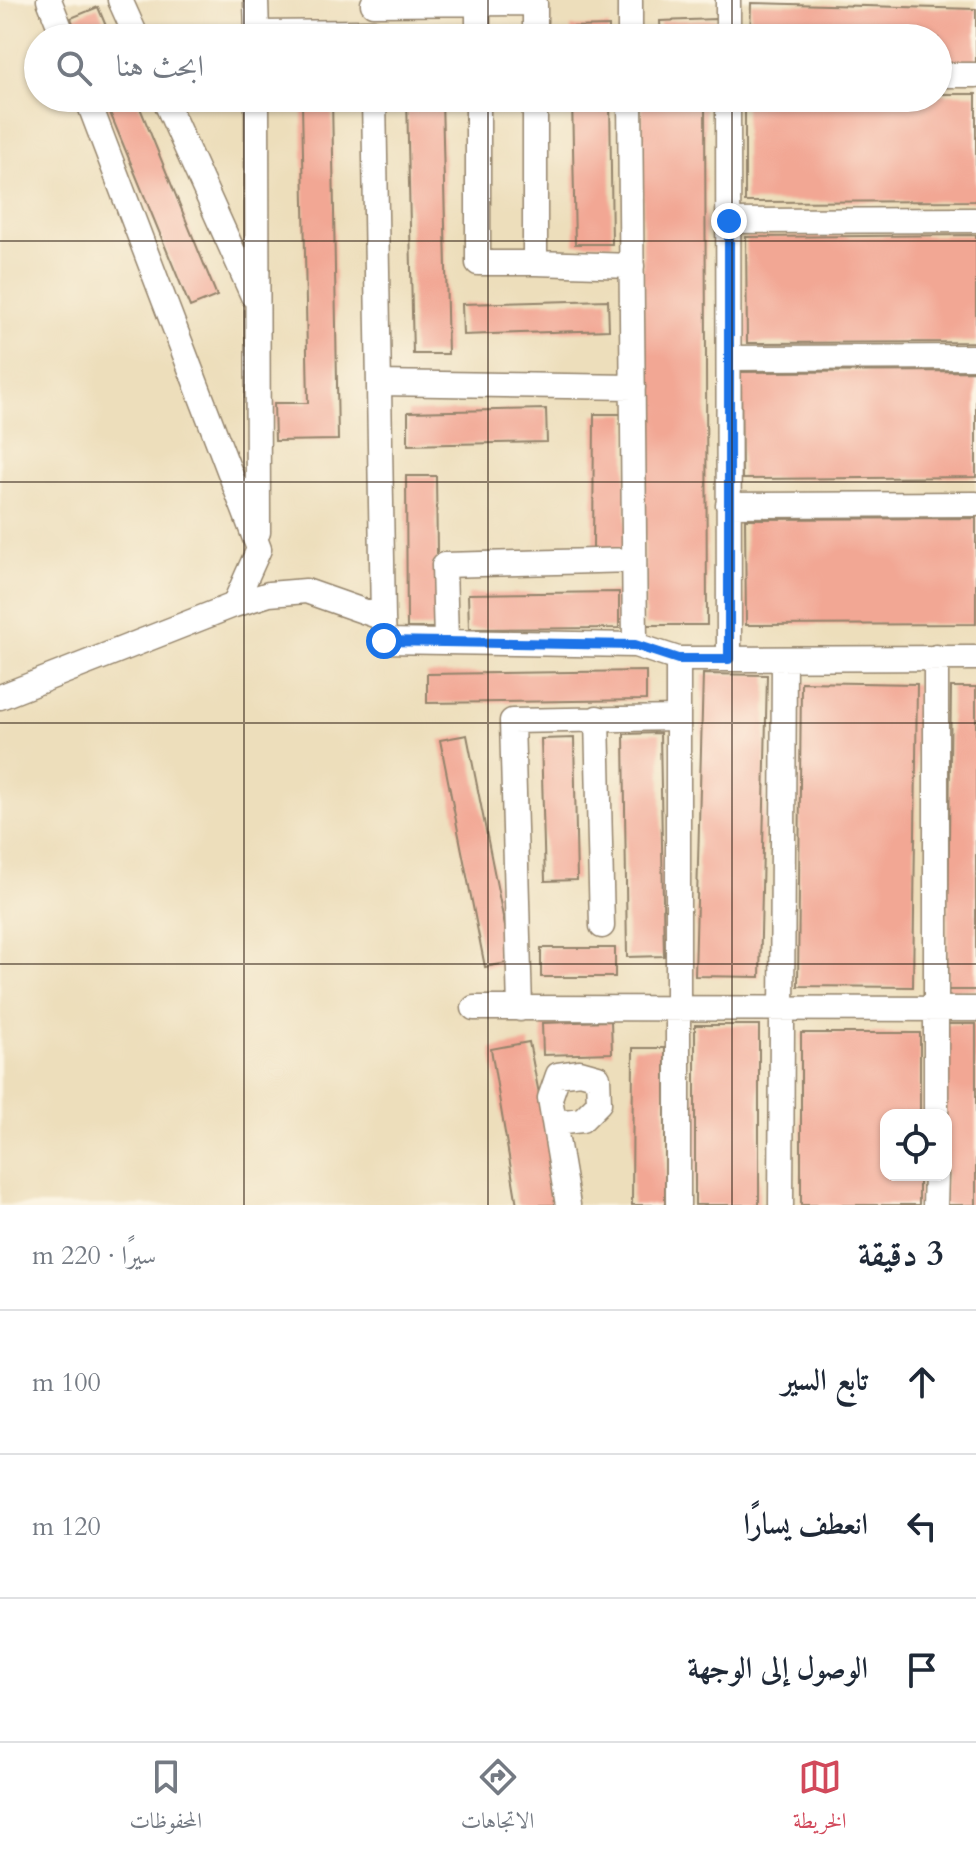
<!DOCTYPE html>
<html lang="ar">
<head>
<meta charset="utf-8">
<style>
	body { margin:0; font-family:Cardo,Amiri,serif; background:#f6f6f7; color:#1f2937; direction:rtl }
	.controls { position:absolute; right:24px; bottom:24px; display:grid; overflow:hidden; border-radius:16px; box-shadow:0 2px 6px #0004 }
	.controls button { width:72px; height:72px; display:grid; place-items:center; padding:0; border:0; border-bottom:2px solid #e0e1e3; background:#fff; color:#1f2937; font:40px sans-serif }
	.stop { position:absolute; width:24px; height:24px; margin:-18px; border:6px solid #1a73e8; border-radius:50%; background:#fff }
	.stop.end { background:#1a73e8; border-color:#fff; box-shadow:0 2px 8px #0008 }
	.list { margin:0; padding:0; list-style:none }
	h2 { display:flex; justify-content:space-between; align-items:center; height:104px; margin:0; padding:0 32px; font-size:34px }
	h2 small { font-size:26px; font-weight:400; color:#747a83 }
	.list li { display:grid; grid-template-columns:52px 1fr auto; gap:24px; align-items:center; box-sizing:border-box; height:144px; padding:0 32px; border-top:2px solid #e0e1e3 }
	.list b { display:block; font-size:30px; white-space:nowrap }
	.list em { font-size:26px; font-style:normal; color:#747a83 }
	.icon { flex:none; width:44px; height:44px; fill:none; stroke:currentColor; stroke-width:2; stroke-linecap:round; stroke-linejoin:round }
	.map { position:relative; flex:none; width:976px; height:1205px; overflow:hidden; direction:ltr }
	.search { position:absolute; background:#fff; box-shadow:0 2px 6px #0004; left:24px; right:24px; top:24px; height:88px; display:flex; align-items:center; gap:20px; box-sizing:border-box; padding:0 28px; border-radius:44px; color:#747a83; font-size:30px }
	.sheet { height:536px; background:#fff }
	nav { display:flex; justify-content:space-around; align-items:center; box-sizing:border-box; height:112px; border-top:2px solid #e0e1e3; background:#fff; font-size:22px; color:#747a83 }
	nav a { display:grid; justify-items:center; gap:4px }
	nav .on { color:#d1495b }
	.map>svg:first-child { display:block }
</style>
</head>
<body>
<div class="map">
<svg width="976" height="1205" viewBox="0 0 976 1205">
	<rect width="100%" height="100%" fill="#fcf5e5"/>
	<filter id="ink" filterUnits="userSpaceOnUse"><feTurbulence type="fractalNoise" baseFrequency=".0125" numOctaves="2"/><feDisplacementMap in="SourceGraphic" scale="16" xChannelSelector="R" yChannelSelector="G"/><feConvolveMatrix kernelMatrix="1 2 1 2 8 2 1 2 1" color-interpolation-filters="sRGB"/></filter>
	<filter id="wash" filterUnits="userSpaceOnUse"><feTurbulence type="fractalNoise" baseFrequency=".006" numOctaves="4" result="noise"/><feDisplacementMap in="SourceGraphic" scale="32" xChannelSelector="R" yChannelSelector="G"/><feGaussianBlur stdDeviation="1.8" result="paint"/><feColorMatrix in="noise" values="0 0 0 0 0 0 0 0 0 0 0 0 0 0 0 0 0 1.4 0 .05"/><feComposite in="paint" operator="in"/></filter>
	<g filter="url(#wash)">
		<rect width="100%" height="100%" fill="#eddebb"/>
		<g id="blocks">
			<path fill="#f2a794" d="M751,3l225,6v55l-38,-1v-25h-188z
				M98,7l13,31h-32l-8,-20z
				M716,19l1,19h-56l-1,-17z
				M609,26v12h-37l-1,-11z
				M938,94h38v107l-231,1v-104h193z
				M104,98h32l81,198 -27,11z
				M274,98h58l6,342 -63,1 -1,-38h34l-6,-299 -28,1z
				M407,98h35l6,256h-35z
				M572,98h38l2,146h-37z
				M642,98h63l2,527h-62z
				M976,235v107l-229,1 -1,-106z
				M608,300l1,30 -146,5 -1,-31z
				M976,371v106l-234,2 -1,-107z
				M546,409l1,33 -139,3v-33z
				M594,414h32v136h-33z
				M406,476h30l2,152h-31z
				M976,518v106l-230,1 -1,-106z
				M619,592v36l-150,1 -1,-35z
				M646,671v29l-219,3v-29z
				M703,674l64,1 -7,302 -65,-1z
				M801,682l116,2 -4,303 -115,-1z
				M951,687h25v303h-29z
				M660,733l4,223 -37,1 -3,-223z
				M467,735l45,227 -27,5 -45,-227z
				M574,738l3,142 -32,1 -4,-142z
				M541,948h74v29h-74z
				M611,1021l1,32 -69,2 -1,-32z
				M942,1024h34v181h-34l4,-30z
				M695,1025h64v180h-64z
				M801,1033h119v82h-34v60h33v30h-118z
				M529,1042l21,109 12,54h-45l-26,-156z
				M633,1048h32v157h-33z"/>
		</g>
	</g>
	<g filter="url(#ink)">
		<use href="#blocks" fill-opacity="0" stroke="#94846c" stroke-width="2"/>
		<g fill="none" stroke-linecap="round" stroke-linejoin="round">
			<g stroke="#94846c" stroke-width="27">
				<path id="street" d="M49,0l15,38
					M120,0l17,38
					M256,0l1,33 116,-1
					M630,0v38
					M728,0v38
					M478,3v35
					M373,4l162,-1v35
					M938,75h38
					M87,98l172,451 -25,56
					M164,98l89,198
					M257,98l1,434
					M374,98l9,520
					M478,98v165h57
					M535,98v165l97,3
					M630,98l5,547
					M728,98l1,561
					M729,221l247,-1
					M730,358l246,-1
					M379,383l254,4
					M728,505l248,-1
					M446,641l-2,-76 190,-5
					M0,697l234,-92 35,-11 37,-3 77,27 1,23 251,4 43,14
					M597,718l5,208
					M474,1008l502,1
					M520,1009l-8,-288 165,-3
					M936,1115v-458
					M555,1123l27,-3 17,-17 -1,-26 -18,-5 -22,3 -8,23 18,107
					M678,1205v-546l298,-1
					M781,1205l3,-546
					M935,1205l1,-30"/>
			</g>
			<use href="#street" stroke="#fff" stroke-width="24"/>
		</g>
	</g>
	<g fill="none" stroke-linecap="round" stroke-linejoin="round" filter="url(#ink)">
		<path stroke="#1a73e8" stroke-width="10" d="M384,641l251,4 43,14h51v-438"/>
	</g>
	<path fill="none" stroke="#3b2a1e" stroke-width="2" stroke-opacity="0.55" d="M244,0v38M488,0v38M732,0v38M244,98v1107M488,98v1107M732,98v1107M0,241h976M0,482h976M0,723h976M0,964h976"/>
</svg>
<div class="controls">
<button><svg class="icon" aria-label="locate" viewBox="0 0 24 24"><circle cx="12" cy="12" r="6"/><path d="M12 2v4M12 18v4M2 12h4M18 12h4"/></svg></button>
</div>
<div class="stop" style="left:384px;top:641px"></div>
<div class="stop end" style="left:729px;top:221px"></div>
<div class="search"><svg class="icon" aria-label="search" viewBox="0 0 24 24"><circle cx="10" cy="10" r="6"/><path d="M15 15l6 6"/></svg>ابحث هنا</div>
</div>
<section class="sheet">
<h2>3 دقيقة<small>سيرًا · 220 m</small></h2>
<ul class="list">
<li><svg class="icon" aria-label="ahead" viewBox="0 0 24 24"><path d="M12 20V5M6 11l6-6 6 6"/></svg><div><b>تابع السير</b></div><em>100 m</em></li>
<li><svg class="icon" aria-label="left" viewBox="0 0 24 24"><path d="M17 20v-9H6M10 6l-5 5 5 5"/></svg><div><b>انعطف يسارًا</b></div><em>120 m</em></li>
<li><svg class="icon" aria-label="arrive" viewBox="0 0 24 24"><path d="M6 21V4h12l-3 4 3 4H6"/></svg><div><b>الوصول إلى الوجهة</b></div></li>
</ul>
</section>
<nav>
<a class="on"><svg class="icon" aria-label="map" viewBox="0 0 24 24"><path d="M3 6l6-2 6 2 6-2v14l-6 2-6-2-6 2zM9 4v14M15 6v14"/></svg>الخريطة</a>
<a><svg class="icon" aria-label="directions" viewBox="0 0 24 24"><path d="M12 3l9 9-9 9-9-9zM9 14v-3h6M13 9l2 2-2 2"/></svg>الاتجاهات</a>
<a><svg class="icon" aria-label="saved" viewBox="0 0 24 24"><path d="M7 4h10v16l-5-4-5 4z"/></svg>المحفوظات</a>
</nav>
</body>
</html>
